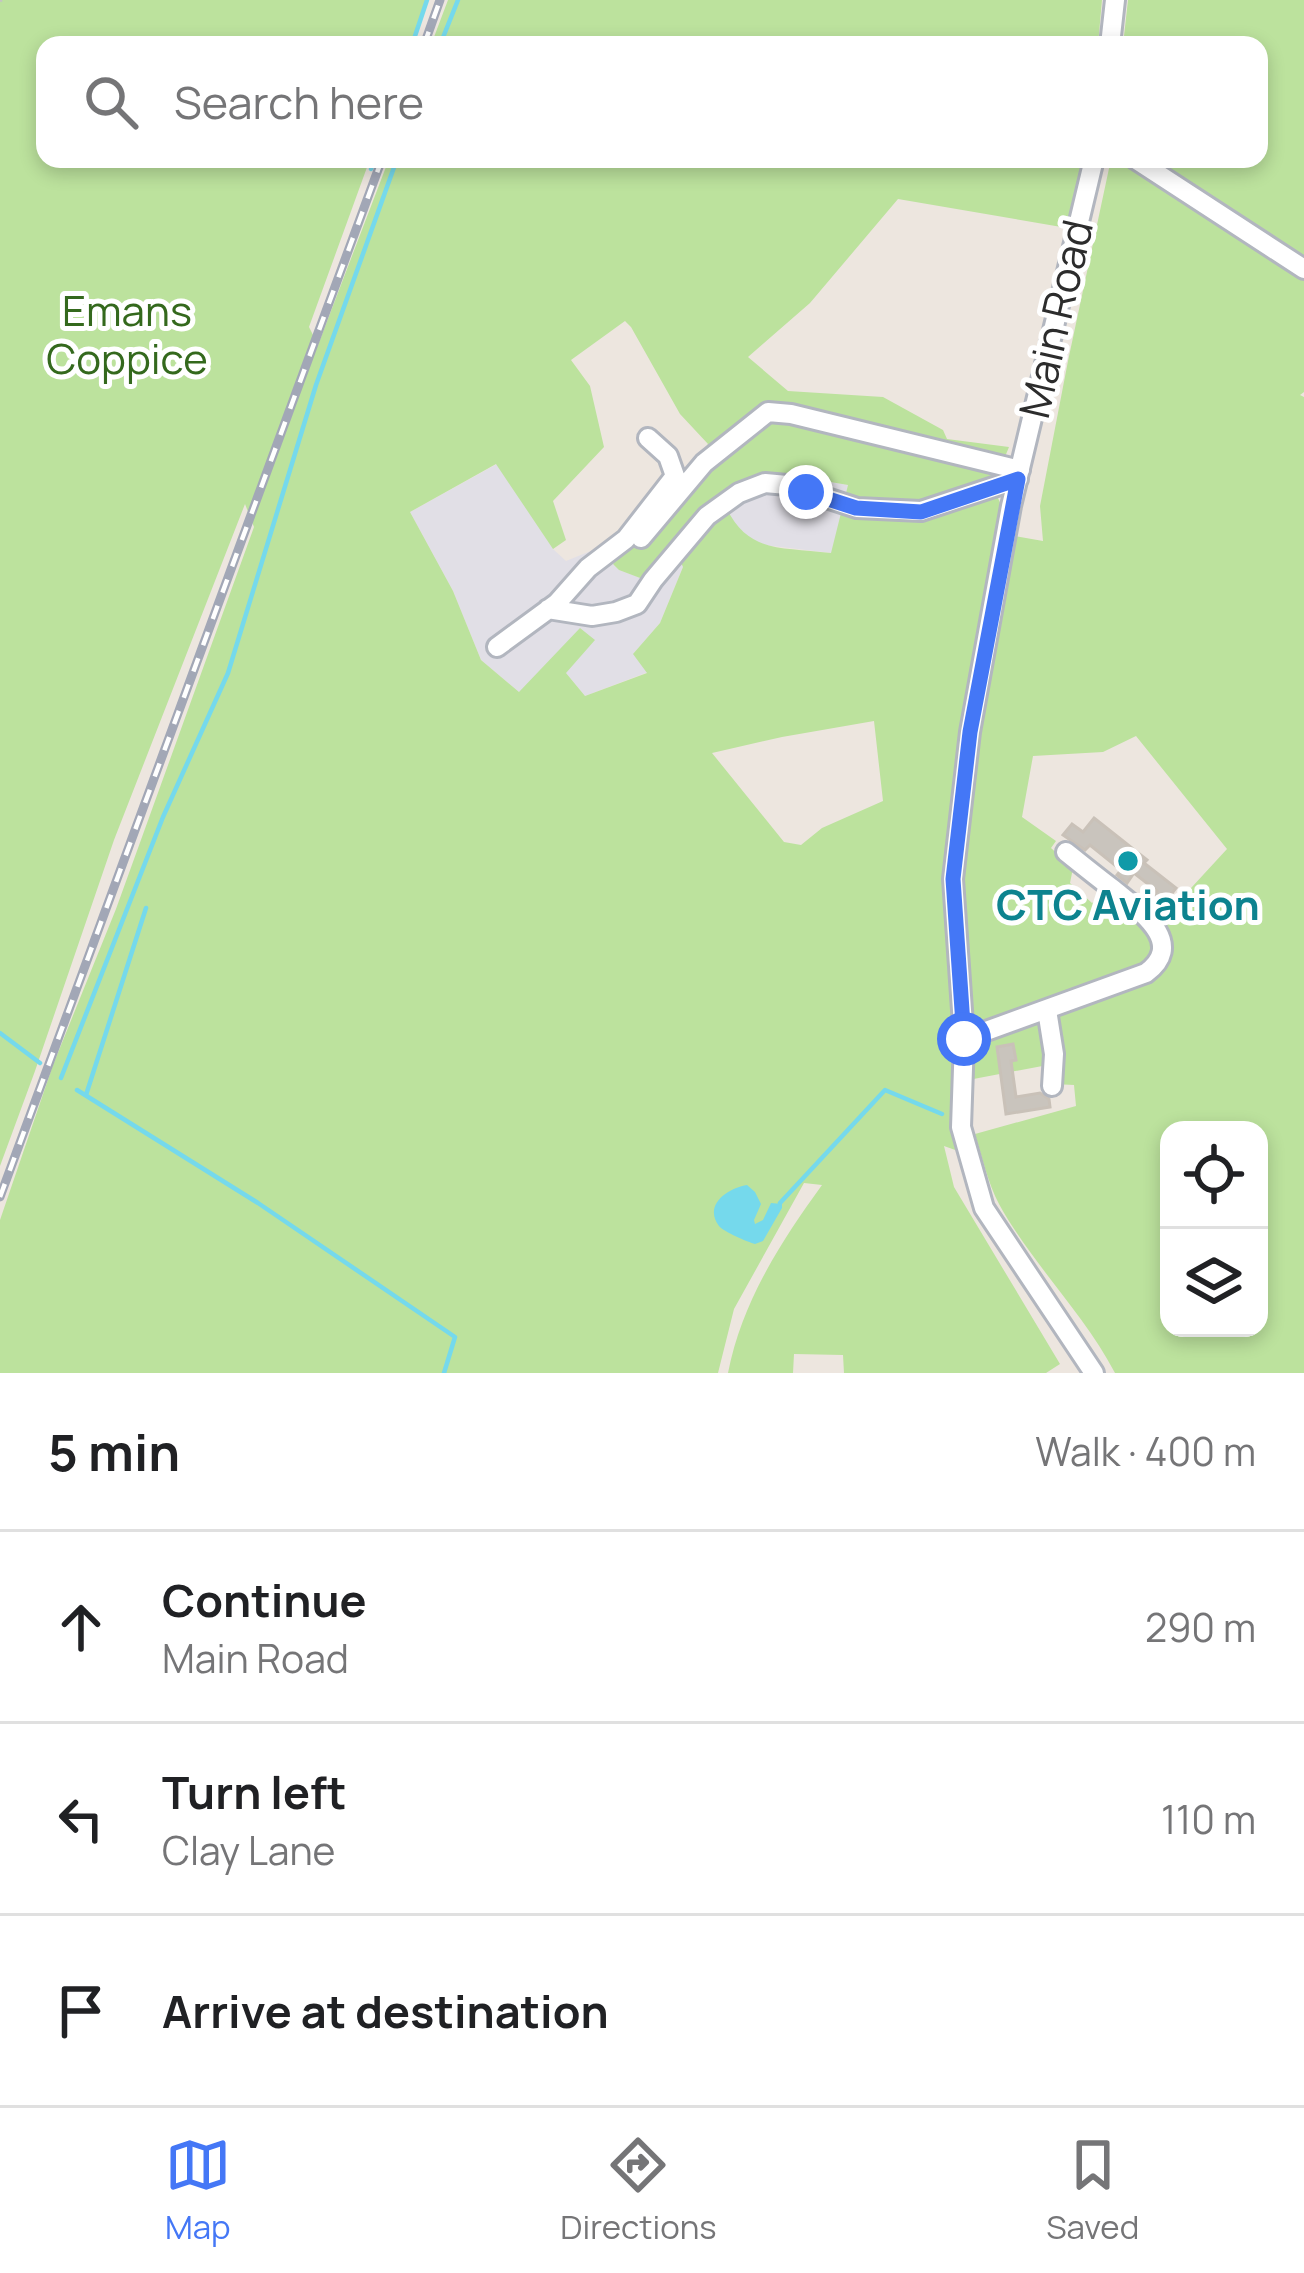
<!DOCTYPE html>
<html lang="en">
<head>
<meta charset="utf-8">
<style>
	body { margin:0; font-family:Manrope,sans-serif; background:#f2f2f2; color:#202124 }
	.controls { position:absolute; right:36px; bottom:36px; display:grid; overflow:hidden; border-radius:24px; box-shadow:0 6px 18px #0003 }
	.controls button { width:108px; height:108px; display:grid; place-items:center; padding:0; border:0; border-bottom:3px solid #e0e0e0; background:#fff; color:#202124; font:60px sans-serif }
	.stop { position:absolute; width:36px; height:36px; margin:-27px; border:9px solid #4477f6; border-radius:50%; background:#fff }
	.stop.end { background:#4477f6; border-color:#fff; box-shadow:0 3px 12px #0008 }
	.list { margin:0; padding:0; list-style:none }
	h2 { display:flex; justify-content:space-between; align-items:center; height:156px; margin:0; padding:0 48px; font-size:51px }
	h2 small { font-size:39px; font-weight:400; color:#757577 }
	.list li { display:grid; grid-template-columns:78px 1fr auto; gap:36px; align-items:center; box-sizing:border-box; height:192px; padding:0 48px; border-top:3px solid #e0e0e0 }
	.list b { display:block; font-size:45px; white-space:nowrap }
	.list p { margin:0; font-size:39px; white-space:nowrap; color:#757577 }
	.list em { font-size:39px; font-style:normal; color:#757577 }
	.icon { flex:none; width:66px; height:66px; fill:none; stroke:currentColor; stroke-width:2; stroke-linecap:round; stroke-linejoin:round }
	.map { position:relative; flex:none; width:1304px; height:1373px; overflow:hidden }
	.search { position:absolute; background:#fff; box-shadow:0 6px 18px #0003; left:36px; right:36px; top:36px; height:132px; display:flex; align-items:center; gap:30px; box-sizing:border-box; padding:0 42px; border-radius:24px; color:#757577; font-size:45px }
	.sheet { height:732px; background:#fff }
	nav { display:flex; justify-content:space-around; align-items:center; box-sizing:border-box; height:168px; border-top:3px solid #e0e0e0; background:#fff; font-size:33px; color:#757577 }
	nav a { display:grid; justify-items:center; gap:6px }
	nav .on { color:#4477f6 }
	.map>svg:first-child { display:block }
</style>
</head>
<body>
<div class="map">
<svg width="1304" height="1373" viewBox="0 0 1304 1373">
	<rect width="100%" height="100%" fill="#ede6df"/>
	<path fill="#e1dfe6" d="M497,464l56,85 13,12 32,-13 21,22 37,13 22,-28 5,12 -23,56 -26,30 14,19 -63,24 -19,-23 -47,19 -38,-32 -28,-69 -43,-79z
		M772,472l76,13 -16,68 -68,-8 -16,-7 -14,-13 -14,-30z"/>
	<path fill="#bce29d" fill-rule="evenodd" d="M0,0h428l-16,45h-367v114h325l-61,168 9,18 71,-186h695l-11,70 -175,-30 -88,104 -62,54 40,34 95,6 60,33 4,9 62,8 -16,39 21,50 29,5 -3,-35 28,-145 43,-202h148v-114h-136l5,-45h176v392l-4,3 4,2v976h-189c-32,-61 -83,-109 -116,-169 -11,-21 -17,-47 -24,-70l101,-28 -2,-21 -20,-1 -1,-20 -90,17 -9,-64 4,134 -14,-5 10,41 106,177 -14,9h-202l-1,-18 -49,-1 -1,19h-65c14,-71 52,-130 94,-188l-18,-2 -70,126 -16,64h-718v-153l53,-155 63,-156 138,-382 -9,-23 -131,336 -79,231 -35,95zM625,321l6,6 49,87 28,30 -95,120 6,6 37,14 22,-28 5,11 -23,56 -27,31 14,19 -62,23 -19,-23 29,-33 -15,-12 -61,64 -38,-32 -28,-69 -43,-79 86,-48 57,85 13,-9 -13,-39 51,-54 -14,-61 -19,-26zM772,472l76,13 -17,68c-56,-7 -87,2 -111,-59zM1008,574l-47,260 -1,-28zM874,721l9,80 -61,27 -21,17 -17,-3 -72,-89 70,-16zM1136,736l91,113 -71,77 -45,-35 -19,12 -22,-20 3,-15 -22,-20 5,-7 -34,-24 11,-61 70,-4zM1169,1130h90v198h-90z
		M448,0h654l-4,45h-667z"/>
	<path fill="#75d9ec" d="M747,1185l8,7 6,12 -7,16 1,4 8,-4 8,-17 11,1v4l-19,33 -8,3c-7,-2 -31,-12 -36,-18 -16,-21 9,-38 28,-41z"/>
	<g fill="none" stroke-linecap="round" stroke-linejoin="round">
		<path stroke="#75d9ec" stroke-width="4.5" d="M412,45l15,-45
			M440,45l18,-45
			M371,169l4,-10
			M0,1033l40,30
			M61,1078l102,-261 65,-144 88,-288 81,-226
			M77,1090l181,113 197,134 -11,36
			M86,1095l60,-187
			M780,1203l105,-113 57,24"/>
	</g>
	<path fill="#c9c4bd" stroke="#c9c1b8" stroke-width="3" d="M1094,818l53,42 -3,3 32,25 -13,17 -11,-8 5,-6 -23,-18 -7,10 -10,-8 4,-5 -31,-25 -5,5 -22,-15 9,-11 11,8z
		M1013,1044l3,16 -5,1 5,36 24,-4 9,6 1,8 -44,7 -9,-67z"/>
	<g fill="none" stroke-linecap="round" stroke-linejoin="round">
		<g stroke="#b2b6bf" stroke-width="24">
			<path id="minor" d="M1110,45l5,-45
				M1094,159l-83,347 -41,226 -17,147 11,160 -3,88 23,81 110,165
				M1135,159l169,110
				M641,538l63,-75 64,-51 23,2 229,56
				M548,609l44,7 24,-4 21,-8 16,-24 54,-64 32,-23 26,-10 22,2 70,23 64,3 97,-32
				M497,647l60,-44 31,-35 38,-29 49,-63 -7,-20 -20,-18
				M1047,1010l7,44 -2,32
				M964,1039l182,-66c42,-31 -9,-64 -33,-84 -16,-12 -32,-25 -47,-37"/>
		</g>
		<path stroke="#c4c4c4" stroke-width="3" stroke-dasharray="9 6" stroke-linecap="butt" d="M0,1l2,-1"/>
		<use href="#minor" stroke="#fff" stroke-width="18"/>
		<g stroke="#a2a7b6" stroke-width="9">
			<path id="rail" d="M424,45l16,-45
				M0,1197l382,-1038"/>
		</g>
		<use href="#rail" stroke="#fff" stroke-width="4.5" stroke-dasharray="14" stroke-linecap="butt"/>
	</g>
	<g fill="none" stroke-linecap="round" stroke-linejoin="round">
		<path stroke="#4477f6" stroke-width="15" d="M806,492l50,16 65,4 97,-33 -48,253 -17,147 11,160"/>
	</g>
	<circle fill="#0f9aa8" stroke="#fff" stroke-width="4.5" cx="1128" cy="861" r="12"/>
	<g text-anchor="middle" stroke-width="10" stroke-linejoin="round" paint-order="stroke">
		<g font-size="42" fill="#34691d" stroke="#fff">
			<text x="127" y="326">Emans<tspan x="127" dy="48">Coppice</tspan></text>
		</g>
		<g font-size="42" fill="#2c2c2c" stroke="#fff">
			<text transform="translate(1056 319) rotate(-77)" y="15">Main Road</text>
		</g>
		<g font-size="42" font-weight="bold" fill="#0d838f" stroke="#fff">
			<text x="1128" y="920">CTC Aviation</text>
		</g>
	</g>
</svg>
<div class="controls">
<button><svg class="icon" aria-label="locate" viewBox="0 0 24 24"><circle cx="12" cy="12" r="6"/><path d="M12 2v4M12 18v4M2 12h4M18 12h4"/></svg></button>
<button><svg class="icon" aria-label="layers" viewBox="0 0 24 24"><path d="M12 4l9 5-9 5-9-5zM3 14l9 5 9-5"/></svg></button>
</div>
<div class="stop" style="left:964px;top:1039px"></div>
<div class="stop end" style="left:806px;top:492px"></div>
<div class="search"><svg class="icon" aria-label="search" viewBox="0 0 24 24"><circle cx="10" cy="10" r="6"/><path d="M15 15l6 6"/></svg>Search here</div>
</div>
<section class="sheet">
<h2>5 min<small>Walk · 400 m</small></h2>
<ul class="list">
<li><svg class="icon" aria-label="ahead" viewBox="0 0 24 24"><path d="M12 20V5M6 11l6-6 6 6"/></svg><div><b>Continue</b><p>Main Road</p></div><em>290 m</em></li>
<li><svg class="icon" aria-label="left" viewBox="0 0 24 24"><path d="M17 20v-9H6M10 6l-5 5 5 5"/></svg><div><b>Turn left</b><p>Clay Lane</p></div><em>110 m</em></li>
<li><svg class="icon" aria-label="arrive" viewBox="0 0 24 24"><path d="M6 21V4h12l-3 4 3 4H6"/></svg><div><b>Arrive at destination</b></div></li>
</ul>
</section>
<nav>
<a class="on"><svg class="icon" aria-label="map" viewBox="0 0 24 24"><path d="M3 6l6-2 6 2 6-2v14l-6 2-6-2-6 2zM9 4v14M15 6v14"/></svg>Map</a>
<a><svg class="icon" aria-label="directions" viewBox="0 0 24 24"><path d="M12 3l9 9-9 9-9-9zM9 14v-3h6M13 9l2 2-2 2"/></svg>Directions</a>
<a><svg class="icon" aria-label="saved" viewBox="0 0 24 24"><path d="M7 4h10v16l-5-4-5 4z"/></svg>Saved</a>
</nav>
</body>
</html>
